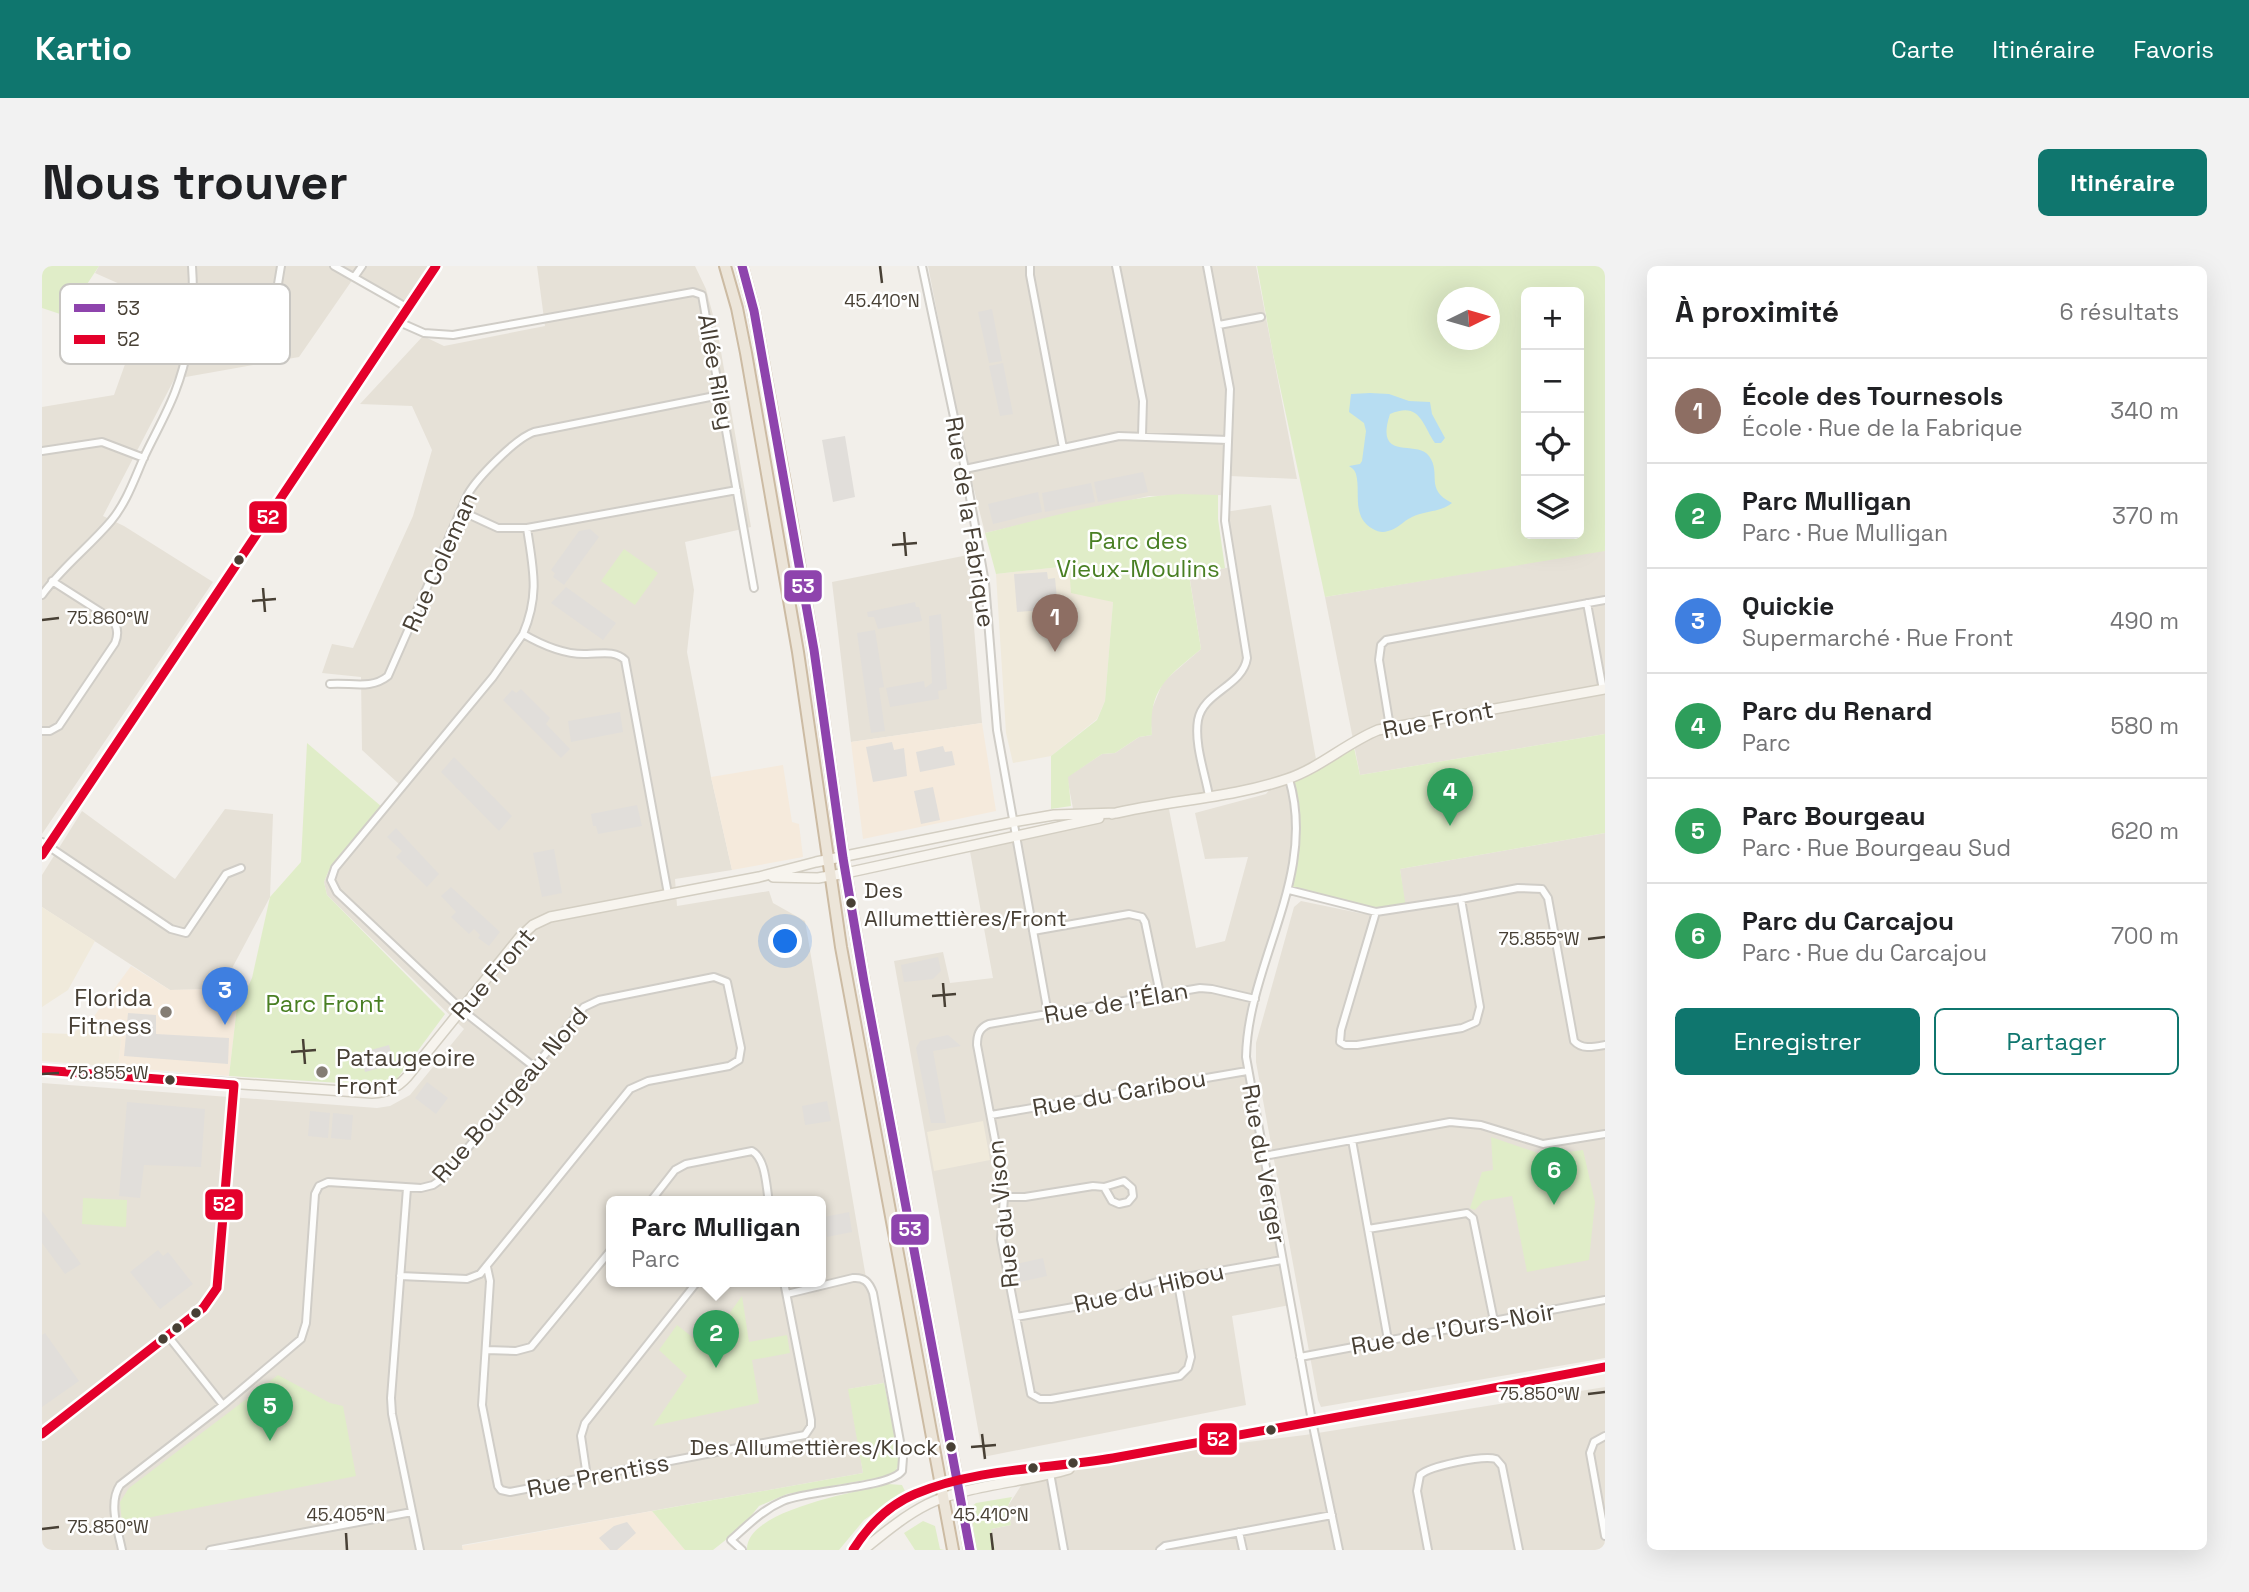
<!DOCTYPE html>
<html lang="fr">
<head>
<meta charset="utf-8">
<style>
	body { margin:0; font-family:"Space Grotesk",sans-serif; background:#f2f2f2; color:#202124 }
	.controls { position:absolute; right:21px; top:21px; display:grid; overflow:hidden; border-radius:10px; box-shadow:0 7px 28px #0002 }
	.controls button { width:63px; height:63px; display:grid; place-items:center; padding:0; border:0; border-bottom:2px solid #e0e0e0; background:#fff; color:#202124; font:35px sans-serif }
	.compass { position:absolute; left:1395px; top:21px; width:63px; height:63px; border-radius:50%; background:#fff; box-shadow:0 7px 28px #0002; rotate:85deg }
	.you { position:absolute; left:744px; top:676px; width:24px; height:24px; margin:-18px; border:5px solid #fff; border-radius:50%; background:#1a73e8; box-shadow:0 0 0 10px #1a73e833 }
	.badge { display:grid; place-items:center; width:46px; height:46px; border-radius:50%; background:#0f766e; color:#fff; font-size:23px; font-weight:700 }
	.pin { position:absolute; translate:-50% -58px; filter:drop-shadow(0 2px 4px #0008) }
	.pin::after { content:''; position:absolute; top:37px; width:24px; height:21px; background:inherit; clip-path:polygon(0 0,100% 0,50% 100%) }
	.popup { position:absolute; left:564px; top:930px; width:220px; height:91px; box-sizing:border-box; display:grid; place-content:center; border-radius:10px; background:#fff; filter:drop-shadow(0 2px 5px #0005); font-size:23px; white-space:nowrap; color:#757577 }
	.popup b { font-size:26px; color:#202124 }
	.popup::after { content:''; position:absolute; left:50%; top:100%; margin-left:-14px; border:14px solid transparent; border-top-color:#fff }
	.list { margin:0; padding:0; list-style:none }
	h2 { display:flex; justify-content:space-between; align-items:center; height:91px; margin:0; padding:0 28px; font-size:30px }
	h2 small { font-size:23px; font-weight:400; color:#757577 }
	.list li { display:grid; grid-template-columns:46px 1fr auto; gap:21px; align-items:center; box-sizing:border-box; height:105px; padding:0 28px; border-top:2px solid #e0e0e0 }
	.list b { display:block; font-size:26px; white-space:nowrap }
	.list p { margin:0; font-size:23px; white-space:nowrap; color:#757577 }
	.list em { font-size:23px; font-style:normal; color:#757577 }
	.actions { display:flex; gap:14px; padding:21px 28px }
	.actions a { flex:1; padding:16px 0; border:2px solid #0f766e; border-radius:10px; text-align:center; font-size:24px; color:#0f766e }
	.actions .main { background:#0f766e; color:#fff }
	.icon { flex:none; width:38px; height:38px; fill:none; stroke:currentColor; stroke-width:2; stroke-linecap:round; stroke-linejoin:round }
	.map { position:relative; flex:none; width:1563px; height:1284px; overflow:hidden; border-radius:10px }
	header { display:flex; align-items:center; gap:42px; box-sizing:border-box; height:98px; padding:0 35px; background:#0f766e; color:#fff }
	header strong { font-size:33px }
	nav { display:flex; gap:38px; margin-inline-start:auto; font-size:24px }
	.intro { display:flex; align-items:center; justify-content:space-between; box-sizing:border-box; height:168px; padding:0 42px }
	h1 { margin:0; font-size:49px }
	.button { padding:18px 32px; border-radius:10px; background:#0f766e; color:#fff; font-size:24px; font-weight:700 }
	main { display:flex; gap:42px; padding:0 42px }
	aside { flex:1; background:#fff; border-radius:10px; box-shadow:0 7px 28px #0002 }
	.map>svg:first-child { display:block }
</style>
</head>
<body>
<header>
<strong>Kartio</strong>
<nav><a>Carte</a><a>Itinéraire</a><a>Favoris</a></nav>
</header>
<div class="intro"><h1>Nous trouver</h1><a class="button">Itinéraire</a></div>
<main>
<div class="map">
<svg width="1563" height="1284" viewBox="0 0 1563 1284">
	<rect width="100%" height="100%" fill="#f2efea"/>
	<path fill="#e6e1d7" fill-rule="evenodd" d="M57,0h337l-28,42 -53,-32 -56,81 -119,21 -4,-2 -73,140 21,10 89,56 -171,252v-427l72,-12 35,-98 -54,-24z
		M495,0h158l11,23 12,45 33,193 -66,15 9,48 -7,62 24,125 21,93 -57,9 2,27 92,-15 4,12 32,18 79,462 -35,6 14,84 -401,72 1,5h-421v-467l335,25 13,-2 20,-11 54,-66 -137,-134 -3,-13 5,-12 70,-86 -37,-34 -1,-73 -39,-4 10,-29 21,4 60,-132 19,-66 -20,-44 -52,-2 63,-68 21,10 101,-20zM569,936h210v80h-210z
		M886,0h328l41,213 -67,-3 -2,19 -79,1 -164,37 -21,-83z
		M1229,239l46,260 -23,42 -3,72 -36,120 -9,58 44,248 -58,11 14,89 -263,52 -89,-496 49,-9 7,31 43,-5 -24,-132 126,-27 -21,-5 -7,-37 35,-23 13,-1 24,-16 13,-2 -2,-21 13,-32 38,-33 -12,-75 43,-7 -7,-55zM1234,516l-10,12 -71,19 10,46 43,-2 -23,84 -29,7 -28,-144z
		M1563,284v184l-245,41 -35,-178z
		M926,289l14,168 -131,19 -19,-160z
		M183,543l48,5 -3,83 -49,92 -51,1 -128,-83v-32l40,-64 93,68z
		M1563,567v525l-284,49 -3,-7 -62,-338v-19l38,-136 7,-6 63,13 41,-6 -5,-39z
		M1563,1121v163h-610l-4,-21 20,-4 -3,-19 16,-25 70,-20 211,-26z"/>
	<path fill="#f5eadc" d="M940,457l14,88 -133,28 -12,-97z
		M741,499l9,57 7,2 4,33 -71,13 -21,-93z
		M89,700l39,24 51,-1 17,9 -9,78 -111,-9 3,-28 -29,-20z
		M610,1245l33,39h-222l-1,-4z"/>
	<path fill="#f0eadb" d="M1027,300l44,36 -8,99 -8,18 -46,37 -38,7 -7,-30 -10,-159z
		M0,641l53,34 -27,49 -26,17z
		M50,753l29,20 -3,28 -76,-6v-28l30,1z
		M941,855l7,39 -56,11 -7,-39z"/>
	<path fill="#e0edc8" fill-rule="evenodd" d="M0,0h57l-33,50 -24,-8z
		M1215,0h348v285l-280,46 -52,-243zM1484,26h53v242h-53zM1406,32h42v42h-42z
		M1139,228l37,1v24l7,49 -36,7 12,74c-33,28 -53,39 -49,86l-13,2 -24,16 -13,1 -34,23 3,29 -20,3v-53l46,-36 8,-19 8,-99 -42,-9 -2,-27 -73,8 -11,-41c65,-16 130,-35 196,-39z
		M582,283l34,24 -23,32 -34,-24z
		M1563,468v99l-205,36 6,39 -19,3 -98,-21 7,-57 -7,-54 64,-36 7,32z
		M265,477l75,64 -53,63 -5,12 3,13 118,119 -51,69 -7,3 -158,-10 9,-78 8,-7 6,-13 18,-81 31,-35z
		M1449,871l53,18 39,-5 12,52 -6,58 -62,12 -15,-76 -29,5 -8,9 -5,-2 12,-36 11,-2z
		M41,932l44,2 -1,27 -44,-3z
		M700,1030l7,46 38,-7 3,18 -38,7 7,43 -106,23 34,-50 -28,-26 18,-25 28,22z
		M236,1109l52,28 13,3 13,70 -234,47 -2,-21 9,-14z
		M842,1117l16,78 -6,14 -107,19 -28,12 -17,21 -29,23h-28l-33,-39 211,-38 -15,-84z
		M846,1218l14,1 3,6 -41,29 -25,30h-92c-2,-40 110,-58 141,-66z
		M970,1231l-4,9 3,19 -20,4 4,21h-19l-5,-43 5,-4z
		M881,1255l12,5 5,23 4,1h-29l-11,-17z"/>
	<path fill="#e1deda" d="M950,43l10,52 -13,2 -11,-51z
		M961,97l10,51 -13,2 -11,-50z
		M803,170l10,61 -22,5 -11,-62z
		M1101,206l5,20 -50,10 -4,-20z
		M1049,217l4,19 -50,10 -3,-19z
		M996,226l4,20 -49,12 -5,-20z
		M548,263l9,8 -35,48 -11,-8 2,-4 -4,-3 28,-39z
		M1005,306l1,7 7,-1 3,31 -41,3 -3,-38z
		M524,321l50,36 -13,17 -52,-37z
		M873,336l1,5h3l3,14 -44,8 -4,-12h-6l-1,-5z
		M899,348l6,75 -9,2 1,8 -49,8 -4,-19 38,-7 1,7 7,-5 -3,-67z
		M833,364l9,57 -5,1 6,43 -14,2 -14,-100z
		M479,423l29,29 -4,6 24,25 -9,9 -58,-58 9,-10 4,3z
		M578,446l3,20 -52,10 -3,-21z
		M850,476l2,8 10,-2 3,28 -34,6 -7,-35z
		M901,480l2,6 7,-1 3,14 -35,7 -4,-20z
		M412,491l58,59 -13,15 -58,-59z
		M891,521l7,33 -19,4 -7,-33z
		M595,539l5,21 -44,8 -2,-8h-3l-2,-12z
		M354,562l43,46 -12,13 -31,-30 6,-6 -15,-14z
		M512,583l8,44 -20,4 -9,-44z
		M409,621l49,45 -11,14 -11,-8 2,-3 -6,-6 -5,5 -18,-17 5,-5 -15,-16z
		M896,691l3,14 -8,8 -29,3 -3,-17z
		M86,747l28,2v19l73,4 -1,26 -104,-8z
		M906,769l13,11 -28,5 13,72h-15l-15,-75 4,-7z
		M347,779l5,19 -29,8 -5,-19z
		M385,816l21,16 -12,16 -21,-16z
		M785,835l4,20 -26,4 -3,-19z
		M85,836l78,7 -4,58 -57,-2 -4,33 -21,-2z
		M268,845l20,2 -2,25 -20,-2z
		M291,847l20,2 -2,25 -20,-2z
		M0,945l39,53 -16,10 -23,-31z
		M807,946l3,20 -25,5 -3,-20z
		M116,984l5,6 5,-4 25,32 -33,25 -30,-37z
		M1001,992l4,18 -27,6 -4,-18z
		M3,1067l34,48 -37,26v-72z
		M585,1256l9,11 -19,17h-7l-11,-12 15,-12z"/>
	<path fill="#b7ddf2" d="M1328,127l19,1 20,7 21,1 2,12 13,24 -4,5h-6c-13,-19 -15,-42 -45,-29 -16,49 27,25 39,42 13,18 -5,33 23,47 -10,9 -29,8 -40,14 -9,4 -14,12 -24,14 -5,2 -10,1 -15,-2 -22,-12 -12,-36 -17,-55 -2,-5 -3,-5 -7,-8l11,-2 2,-3 4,-30 -2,-8 -15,-11 2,-18z"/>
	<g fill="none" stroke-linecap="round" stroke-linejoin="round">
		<g stroke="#d0cdc7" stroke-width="10">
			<path id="street" d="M292,0l74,42
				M880,0l43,203 20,114 12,147 51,284
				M988,0v9l33,173
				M1074,0l27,135 -1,34
				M1165,0l23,123 -5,132 22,137c-4,28 -44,34 -49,62 -4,24 7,53 11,76
				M313,10l7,-10
				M357,56l25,11 29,2 240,-43 9,3 52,293
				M1177,59l42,-8
				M150,63l74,-12 8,-9 7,-42
				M0,185l60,-9 42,16
				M923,203l154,-33 109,4
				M419,245l37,17h29l210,-38
				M0,329c20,-28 47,-48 69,-74 16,-19 24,-44 34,-66 10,-21 22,-42 30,-63 16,-41 20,-83 17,-126
				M1545,337l16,87
				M481,368c17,-40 10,-65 4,-106
				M288,418c20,-2 41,6 58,-8l80,-182c10,-17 48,-56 66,-62l186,-37
				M1348,461l-11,-67 2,-15 5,-5 219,-40
				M0,465h8l9,-5 56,-83c4,-10 3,-18 -5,-25l-58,-37
				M1247,513c29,97 -41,183 -43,278l66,364 27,129
				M0,576l129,87 15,4 40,-59 15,-6
				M1247,624l87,22 85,-13 57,-11 24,1 6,9 26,143c8,9 20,6 31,4
				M1334,646l-35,118 -1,12 5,3h12l105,-17 14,-6 4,-15 -19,-108
				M991,665l96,-17 13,3 3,5 15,72
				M491,800l-71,-56 -125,-118 -6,-12 4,-12 158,-191 30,-43c19,11 42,21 64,20 13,0 28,-4 38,6l43,234
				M949,849l256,-44
				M1310,874l36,200
				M1222,890l186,-34 31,3 62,19 62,-10
				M365,922l-16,210 1,16 28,136
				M962,931h21l68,-11 11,1 8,14 7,3 9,-2 5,-6 -1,-8 -8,-7 -20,6
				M608,936l25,-32 11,-6 66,-13c14,8 14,35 17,51
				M1326,963l99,-16 6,5 21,103
				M445,1001l3,14 -8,124 16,81 3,4 9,2 295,-57 6,-9v-6l-27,-138
				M1135,1012l14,79 -3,11 -8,8 -129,23h-11l-9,-5 -30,-155 3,-42 -1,-15 -26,-137c0,-10 2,-17 12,-21l211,-36 12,1 43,10
				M974,1051l75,-13 66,-22 125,-22
				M126,1070l55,69
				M444,1084l30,1 15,-4 80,-97
				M1258,1091l305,-57
				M0,1168l161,-126 14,-20 3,-17 14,-186
				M1563,1170l-11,6 -4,11 15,83
				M1008,1207l14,77
				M545,1211l-6,-41 4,-13 112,-141
				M1197,1266l4,18
				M80,1284c-4,-20 -14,-47 -2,-65l103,-80 78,-66 5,-16 9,-129 4,-8 9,-4 93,6 12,-3 10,-7 141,-171 15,-7 115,-23 13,5 14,66 -2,12 -10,6 -81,15 -18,8 -150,185 -13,5 -67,-3
				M168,1284l202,-38
				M700,1284l-11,-10c17,-15 31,-30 52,-39 25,-11 106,-13 119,-30l1,-13 -30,-165c-4,-11 -9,-16 -20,-15l-66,16
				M1118,1284l5,-4 167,-31
				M1386,1284l-11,-59 3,-16c10,-9 63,-20 76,-16l6,7 17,84"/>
		</g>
		<g stroke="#d3cec2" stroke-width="12">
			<path id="secondary" d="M1070,548c58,-14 119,-16 175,-35 33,-11 59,-36 91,-49l227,-41
				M0,589l394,-589
				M731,611l45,1 28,-5 253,-55
				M0,804l330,23c15,-1 24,-4 35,-16l113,-140 13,-12 17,-8 209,-40 57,-15 197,-40 41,-7 63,-2
				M811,1284c13,-24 37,-45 62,-56 63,-25 133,-24 198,-36 164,-31 328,-59 492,-91
				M821,1284c21,-17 41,-34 65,-46 38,-19 99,-22 141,-35"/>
		</g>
		<g stroke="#ccbba3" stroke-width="14">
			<path id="highway" d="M683,0l12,42 9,45 52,299 43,295 112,603
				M700,0l12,45 31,172 29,167 29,208 21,124 106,568"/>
		</g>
		<use href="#street" stroke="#fdfdfc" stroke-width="6"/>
		<use href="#secondary" stroke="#f7f4ee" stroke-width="9"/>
		<use href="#highway" stroke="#ece5d9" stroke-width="10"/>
		<g stroke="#fff" stroke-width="14">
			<path id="bus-1" d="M700,0l12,45 60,339 29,208 21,124 106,568"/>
		</g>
		<g stroke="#fff" stroke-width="14">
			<path id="bus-2" d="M0,589l394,-589
				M0,804l192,15 -17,203 -14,20 -161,126
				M811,1284c15,-24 36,-45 62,-56 62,-26 133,-25 198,-36 165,-29 328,-60 492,-91"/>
		</g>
		<use href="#bus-1" stroke="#8e44ad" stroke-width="9"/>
		<use href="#bus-2" stroke="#e4002b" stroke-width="9"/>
	</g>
	<path fill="none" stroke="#484035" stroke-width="2.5" d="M838,0l2,17M862,266l2,24M850,279l25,-2M221,322l2,24M210,335l24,-2M0,354l17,-2M1546,673l17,-2M901,717l2,24M890,730l24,-2M261,773l2,25M249,786l25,-2M0,808l17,-1M1546,1128l17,-2M940,1168l3,25M929,1181l25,-2M0,1263l17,-2M304,1267l1,17M949,1267l2,17"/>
	<g fill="#484035" stroke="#fff" stroke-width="2.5">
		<circle cx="197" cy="294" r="6"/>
		<circle cx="809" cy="637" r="6"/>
		<circle cx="128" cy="814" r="6"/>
		<circle cx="154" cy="1047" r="6"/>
		<circle cx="135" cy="1062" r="6"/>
		<circle cx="121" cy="1073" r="6"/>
		<circle cx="1229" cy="1164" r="6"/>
		<circle cx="909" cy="1181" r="6"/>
		<circle cx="1031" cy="1197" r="6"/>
		<circle cx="991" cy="1202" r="6"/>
	</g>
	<g fill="#847d74" stroke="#fff" stroke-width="2.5">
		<circle cx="124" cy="746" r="7"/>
		<circle cx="280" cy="806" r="7"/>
	</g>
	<g text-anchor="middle" stroke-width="5" stroke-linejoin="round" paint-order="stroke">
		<g font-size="22" fill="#484035" stroke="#fff" text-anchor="start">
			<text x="822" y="632">Des<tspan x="822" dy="28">Allumettières/Front</tspan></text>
			<text x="896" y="1189" text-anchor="end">Des Allumettières/Klock</text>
		</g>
		<g font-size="24" fill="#484035" stroke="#fff">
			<text transform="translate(674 106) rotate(80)" y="8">Allée Riley</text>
			<text transform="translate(928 256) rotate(81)" y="8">Rue de la Fabrique</text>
			<text transform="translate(398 296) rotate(-66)" y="8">Rue Coleman</text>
			<text transform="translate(1396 454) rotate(-11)" y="8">Rue Front</text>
			<text transform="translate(451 708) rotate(-49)" y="8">Rue Front</text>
			<text transform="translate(1074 737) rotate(-10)" y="8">Rue de l'Élan</text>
			<text transform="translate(1077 827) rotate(-10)" y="8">Rue du Caribou</text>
			<text transform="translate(468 829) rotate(-49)" y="8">Rue Bourgeau Nord</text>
			<text transform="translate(1222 898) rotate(80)" y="8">Rue du Verger</text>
			<text transform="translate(961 948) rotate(-96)" y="8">Rue du Vison</text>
			<text transform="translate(1107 1022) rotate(-13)" y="8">Rue du Hibou</text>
			<text transform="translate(1411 1063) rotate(-10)" y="8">Rue de l'Ours-Noir</text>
			<text transform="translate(556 1210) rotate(-11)" y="8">Rue Prentiss</text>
		</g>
		<g font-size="24" fill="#497f23" stroke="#fff">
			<text x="1096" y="283">Parc des<tspan x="1096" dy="28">Vieux-Moulins</tspan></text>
			<text x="283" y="746">Parc Front</text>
		</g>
		<g font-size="24" fill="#484035" stroke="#fff" text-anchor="end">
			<text x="110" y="740">Florida<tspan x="110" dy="28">Fitness</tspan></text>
			<text x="294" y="800" text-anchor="start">Pataugeoire<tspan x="294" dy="28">Front</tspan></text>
		</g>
	</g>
	<rect x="18" y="18" width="230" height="80" rx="10" fill="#fff" stroke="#c8c6c2" stroke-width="2"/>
	<rect x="32" y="38" width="31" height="8" fill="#8e44ad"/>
	<rect x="32" y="69" width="31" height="9" fill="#e4002b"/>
	<g font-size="19" fill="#484035">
		<text x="75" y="49">53</text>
		<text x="75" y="80">52</text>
	</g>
	<g font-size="18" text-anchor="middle" fill="#484035" stroke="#fff" stroke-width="5" stroke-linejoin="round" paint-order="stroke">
		<text x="840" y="41">45.410°N</text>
		<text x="66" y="358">75.860°W</text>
		<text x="1497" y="679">75.855°W</text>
		<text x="66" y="813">75.855°W</text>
		<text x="1497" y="1134">75.850°W</text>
		<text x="304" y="1255">45.405°N</text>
		<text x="949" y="1255">45.410°N</text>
		<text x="66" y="1267">75.850°W</text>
	</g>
	<g stroke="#fff" stroke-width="2.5">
		<rect x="206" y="234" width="40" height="34" rx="7" fill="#e4002b"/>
		<rect x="741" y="303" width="40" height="34" rx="7" fill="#8e44ad"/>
		<rect x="162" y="922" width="40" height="33" rx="7" fill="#e4002b"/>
		<rect x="848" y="947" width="40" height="33" rx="7" fill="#8e44ad"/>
		<rect x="1156" y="1156" width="40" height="34" rx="7" fill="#e4002b"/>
	</g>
	<g font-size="19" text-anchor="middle" font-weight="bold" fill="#fff">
		<text x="226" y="258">52</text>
		<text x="761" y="327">53</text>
		<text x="182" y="945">52</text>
		<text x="868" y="970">53</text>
		<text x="1176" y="1180">52</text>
	</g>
</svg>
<div class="controls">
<button>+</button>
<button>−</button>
<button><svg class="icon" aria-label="locate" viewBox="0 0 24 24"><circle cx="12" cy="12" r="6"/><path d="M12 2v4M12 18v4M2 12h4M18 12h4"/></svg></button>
<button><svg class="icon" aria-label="layers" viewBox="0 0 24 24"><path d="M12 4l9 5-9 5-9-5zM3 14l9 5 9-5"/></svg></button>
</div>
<svg class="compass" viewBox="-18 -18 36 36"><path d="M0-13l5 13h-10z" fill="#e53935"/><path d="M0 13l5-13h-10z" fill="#757577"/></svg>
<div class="you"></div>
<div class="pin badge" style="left:1013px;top:386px;background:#8d6e63">1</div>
<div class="pin badge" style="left:674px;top:1102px;background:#2e9e5b">2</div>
<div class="popup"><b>Parc Mulligan</b>Parc</div>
<div class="pin badge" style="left:183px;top:759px;background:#3f7fe0">3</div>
<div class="pin badge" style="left:1408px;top:560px;background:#2e9e5b">4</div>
<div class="pin badge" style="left:228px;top:1175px;background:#2e9e5b">5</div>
<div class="pin badge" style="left:1512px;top:939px;background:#2e9e5b">6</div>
</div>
<aside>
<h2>À proximité<small>6 résultats</small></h2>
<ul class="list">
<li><span class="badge" style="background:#8d6e63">1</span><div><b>École des Tournesols</b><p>École · Rue de la Fabrique</p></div><em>340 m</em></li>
<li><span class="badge" style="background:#2e9e5b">2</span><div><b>Parc Mulligan</b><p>Parc · Rue Mulligan</p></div><em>370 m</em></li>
<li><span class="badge" style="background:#3f7fe0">3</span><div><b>Quickie</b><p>Supermarché · Rue Front</p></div><em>490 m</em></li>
<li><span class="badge" style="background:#2e9e5b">4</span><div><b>Parc du Renard</b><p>Parc</p></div><em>580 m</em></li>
<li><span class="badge" style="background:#2e9e5b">5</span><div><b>Parc Bourgeau</b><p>Parc · Rue Bourgeau Sud</p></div><em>620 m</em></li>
<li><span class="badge" style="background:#2e9e5b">6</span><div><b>Parc du Carcajou</b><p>Parc · Rue du Carcajou</p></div><em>700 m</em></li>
</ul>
<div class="actions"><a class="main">Enregistrer</a><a>Partager</a></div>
</aside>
</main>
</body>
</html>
